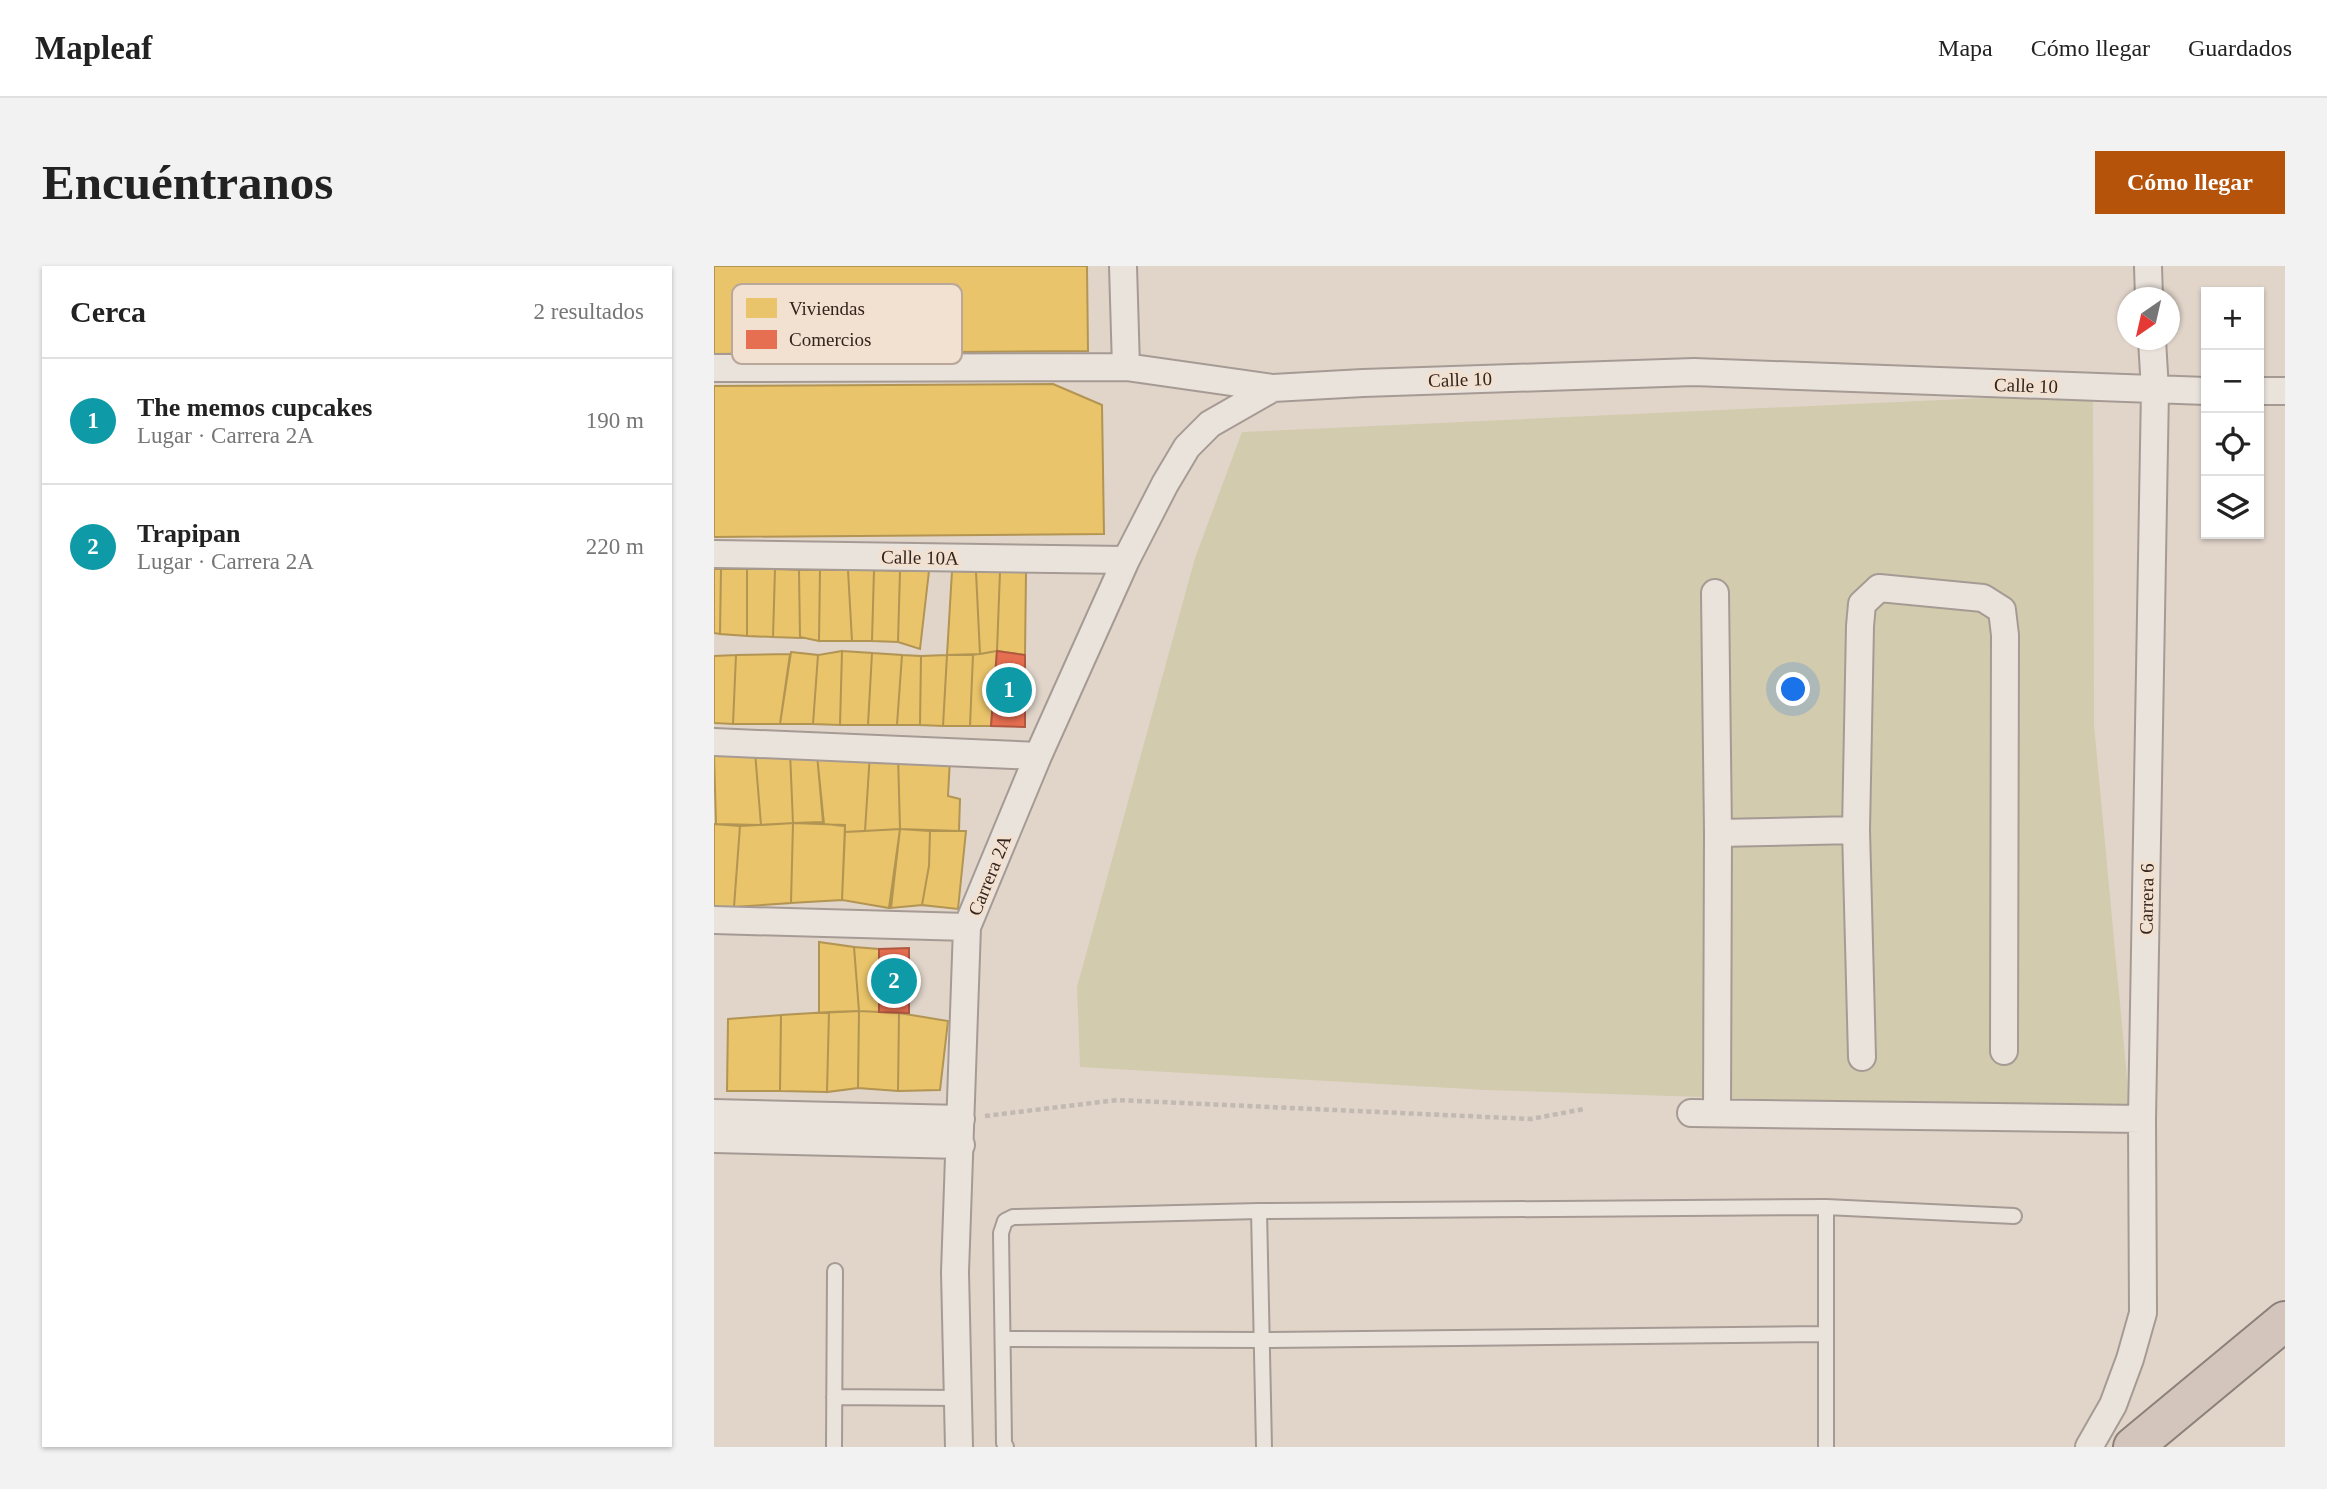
<!DOCTYPE html>
<html lang="es">
<head>
<meta charset="utf-8">
<style>
	body { margin:0; font-family:"Times New Roman",serif; background:#f2f2f2; color:#222 }
	.controls { position:absolute; right:21px; top:21px; display:grid; overflow:hidden; border-radius:0px; box-shadow:0 2px 5px #0004 }
	.controls button { width:63px; height:63px; display:grid; place-items:center; padding:0; border:0; border-bottom:2px solid #e0e0e0; background:#fff; color:#222; font:35px sans-serif }
	.compass { position:absolute; left:1403px; top:21px; width:63px; height:63px; border-radius:50%; background:#fff; box-shadow:0 2px 5px #0004; rotate:214deg }
	.you { position:absolute; left:1080px; top:424px; width:24px; height:24px; margin:-18px; border:5px solid #fff; border-radius:50%; background:#1a73e8; box-shadow:0 0 0 10px #1a73e833 }
	.badge { display:grid; place-items:center; width:46px; height:46px; border-radius:50%; background:#b45309; color:#fff; font-size:23px; font-weight:700 }
	.pin { position:absolute; translate:-50% -50%; border:4px solid #fff; box-shadow:0 2px 7px #0006 }
	.list { margin:0; padding:0; list-style:none }
	h2 { display:flex; justify-content:space-between; align-items:center; height:91px; margin:0; padding:0 28px; font-size:30px }
	h2 small { font-size:23px; font-weight:400; color:#767676 }
	.list li { display:grid; grid-template-columns:46px 1fr auto; gap:21px; align-items:center; box-sizing:border-box; height:126px; padding:0 28px; border-top:2px solid #e0e0e0 }
	.list b { display:block; font-size:26px; white-space:nowrap }
	.list p { margin:0; font-size:23px; white-space:nowrap; color:#767676 }
	.list em { font-size:23px; font-style:normal; color:#767676 }
	.icon { flex:none; width:38px; height:38px; fill:none; stroke:currentColor; stroke-width:2; stroke-linecap:round; stroke-linejoin:round }
	.map { position:relative; flex:none; width:1571px; height:1181px; overflow:hidden; border-radius:0px }
	header { display:flex; align-items:center; gap:42px; box-sizing:border-box; height:98px; padding:0 35px; background:#fff; border-bottom:2px solid #e0e0e0 }
	header strong { font-size:33px }
	nav { display:flex; gap:38px; margin-inline-start:auto; font-size:24px }
	.intro { display:flex; align-items:center; justify-content:space-between; box-sizing:border-box; height:168px; padding:0 42px }
	h1 { margin:0; font-size:49px }
	.button { padding:18px 32px; border-radius:0px; background:#b45309; color:#fff; font-size:24px; font-weight:700 }
	main { display:flex; gap:42px; padding:0 42px }
	aside { flex:1; background:#fff; border-radius:0px; box-shadow:0 2px 5px #0004 }
	.map>svg:first-child { display:block }
</style>
</head>
<body>
<header>
<strong>Mapleaf</strong>
<nav><a>Mapa</a><a>Cómo llegar</a><a>Guardados</a></nav>
</header>
<div class="intro"><h1>Encuéntranos</h1><a class="button">Cómo llegar</a></div>
<main>
<aside>
<h2>Cerca<small>2 resultados</small></h2>
<ul class="list">
<li><span class="badge" style="background:#0f9aa8">1</span><div><b>The memos cupcakes</b><p>Lugar · Carrera 2A</p></div><em>190 m</em></li>
<li><span class="badge" style="background:#0f9aa8">2</span><div><b>Trapipan</b><p>Lugar · Carrera 2A</p></div><em>220 m</em></li>
</ul>
</aside>
<div class="map">
<svg width="1571" height="1181" viewBox="0 0 1571 1181">
	<rect width="100%" height="100%" fill="#e1d5ca"/>
	<path fill="#d3cbad" d="M1379,127l1,332 36,386 -644,-21 -406,-23 -3,-80 118,-429 47,-126z"/>
	<path fill="#e9c46a" stroke="#b29453" stroke-width="2" d="M0,0h373l1,85 -374,3z
		M339,118l49,21 2,129 -390,3v-151z
		M0,303h7l-1,65 -6,-1z
		M7,303h26v67l-27,-2z
		M33,303h28l-2,68 -26,-1z
		M61,303l24,1 1,68 -27,-1z
		M85,304h21l-1,71 -19,-4z
		M106,304h28l4,71h-33z
		M134,304h26l-2,71h-20z
		M160,304l26,1 -2,71 -26,-1z
		M186,305h29l-9,78 -22,-7z
		M238,305l24,1 4,82 -33,1z
		M262,306h24l-3,79 -17,3z
		M286,306h26l-1,83 -28,-4z
		M128,385l30,2 -4,72h-28z
		M128,385l-2,74 -27,-1 5,-69z
		M283,385l-6,75h-21l3,-71z
		M77,386l27,3 -5,69h-33z
		M158,387l30,2 -5,70h-29z
		M76,388l-10,70h-47l3,-69z
		M22,389l-3,69 -19,-1v-67z
		M188,389l19,1 -1,69h-23z
		M233,389h26l-3,71h-27z
		M233,389l-4,71 -23,-1 1,-69z
		M41,486l6,73 -45,-1 -2,-69z
		M41,486h35l3,71 -32,2z
		M76,486l27,2 6,68 -30,1z
		M156,487l-5,78 -20,1v-6l-21,-2 -7,-69z
		M156,487l28,2 2,74 -35,2z
		M184,489l52,4 -2,37 12,3 -1,32 -59,-2z
		M79,557l52,2 -3,75 -51,3z
		M79,557l-2,80 -57,4 6,-81z
		M0,558l26,2 -6,81h-20z
		M186,563l30,2 -1,35 -7,39 -31,3z
		M186,563l-11,79 -47,-8 3,-68z
		M216,565h36l-8,78 -36,-4 7,-39z
		M105,676l35,5 5,64 -40,2z
		M140,681l25,2v63l-20,-1z
		M145,745l-1,77 -31,4 2,-80z
		M145,745l40,2 -1,78 -40,-3z
		M115,746l-2,80 -47,-1 1,-76z
		M185,747l49,8 -8,69 -42,1z
		M67,749l-1,76h-53l1,-72z"/>
	<path fill="#e76f51" stroke="#b15841" stroke-width="2" d="M283,385l28,4v72l-34,-1z
		M195,682v65l-30,-1v-63z"/>
	<g fill="none" stroke-linecap="round" stroke-linejoin="round">
		<g stroke="#a69b94" stroke-width="18">
			<path id="lane" d="M545,945l5,236
				M289,1073l259,1 563,-6
				M120,1131l123,1
				M120,1181l1,-176
				M292,1181l-2,-4 -3,-210 4,-12 8,-4 246,-6 567,-4 188,9
				M1112,1181v-240"/>
		</g>
		<g stroke="#a69b94" stroke-width="30">
			<path id="street" d="M409,0l3,101
				M1434,0l1,32
				M0,102l412,-1 147,21 90,-5 331,-11 512,19
				M1545,125h26
				M0,288l412,6
				M1001,327l3,240 -1,280
				M0,476l324,14
				M1004,567l138,-3
				M0,654l253,7
				M1148,791l-6,-227 4,-204 2,-22 17,-16 104,10 19,12 3,25 -1,416
				M0,847l247,6
				M977,847l451,6
				M0,873l247,6
				M245,1181l-4,-175 12,-345 71,-171 88,-196 39,-76 22,-37 23,-23 63,-36
				M1375,1181l24,-42 17,-46 13,-46 -1,-194 13,-729 -3,-50"/>
		</g>
		<g stroke="#8b817a" stroke-width="42">
			<path id="highway" d="M1419,1181l152,-126"/>
		</g>
		<path stroke="#c2b9b3" stroke-width="4.5" stroke-dasharray="5 3.5" stroke-linecap="butt" d="M271,850l132,-16 414,19 53,-10"/>
		<use href="#lane" stroke="#eae3dc" stroke-width="14"/>
		<use href="#street" stroke="#eae3dc" stroke-width="26"/>
		<use href="#highway" stroke="#d3c5bc" stroke-width="38"/>
	</g>
	<g text-anchor="middle" stroke-width="7" stroke-linejoin="round" paint-order="stroke">
		<g font-size="19" fill="#33231d" stroke="#f2e1d0">
			<text transform="translate(746 113) rotate(-2)" y="7">Calle 10</text>
			<text transform="translate(1312 119) rotate(2)" y="7">Calle 10</text>
			<text transform="translate(206 291) rotate(1)" y="7">Calle 10A</text>
			<text transform="translate(275 609) rotate(-68)" y="7">Carrera 2A</text>
			<text transform="translate(1432 633) rotate(-89)" y="7">Carrera 6</text>
		</g>
	</g>
	<rect x="18" y="18" width="230" height="80" rx="10" fill="#f2e1d0" stroke="#b9a89a" stroke-width="2"/>
	<rect x="32" y="32" width="31" height="20" fill="#e9c46a"/>
	<rect x="32" y="64" width="31" height="19" fill="#e76f51"/>
	<g font-size="19" fill="#33231d">
		<text x="75" y="49">Viviendas</text>
		<text x="75" y="80">Comercios</text>
	</g>
</svg>
<div class="controls">
<button>+</button>
<button>−</button>
<button><svg class="icon" aria-label="locate" viewBox="0 0 24 24"><circle cx="12" cy="12" r="6"/><path d="M12 2v4M12 18v4M2 12h4M18 12h4"/></svg></button>
<button><svg class="icon" aria-label="layers" viewBox="0 0 24 24"><path d="M12 4l9 5-9 5-9-5zM3 14l9 5 9-5"/></svg></button>
</div>
<svg class="compass" viewBox="-18 -18 36 36"><path d="M0-13l5 13h-10z" fill="#e53935"/><path d="M0 13l5-13h-10z" fill="#767676"/></svg>
<div class="you"></div>
<div class="pin badge" style="left:295px;top:424px;background:#0f9aa8">1</div>
<div class="pin badge" style="left:180px;top:715px;background:#0f9aa8">2</div>
</div>
</main>
</body>
</html>
